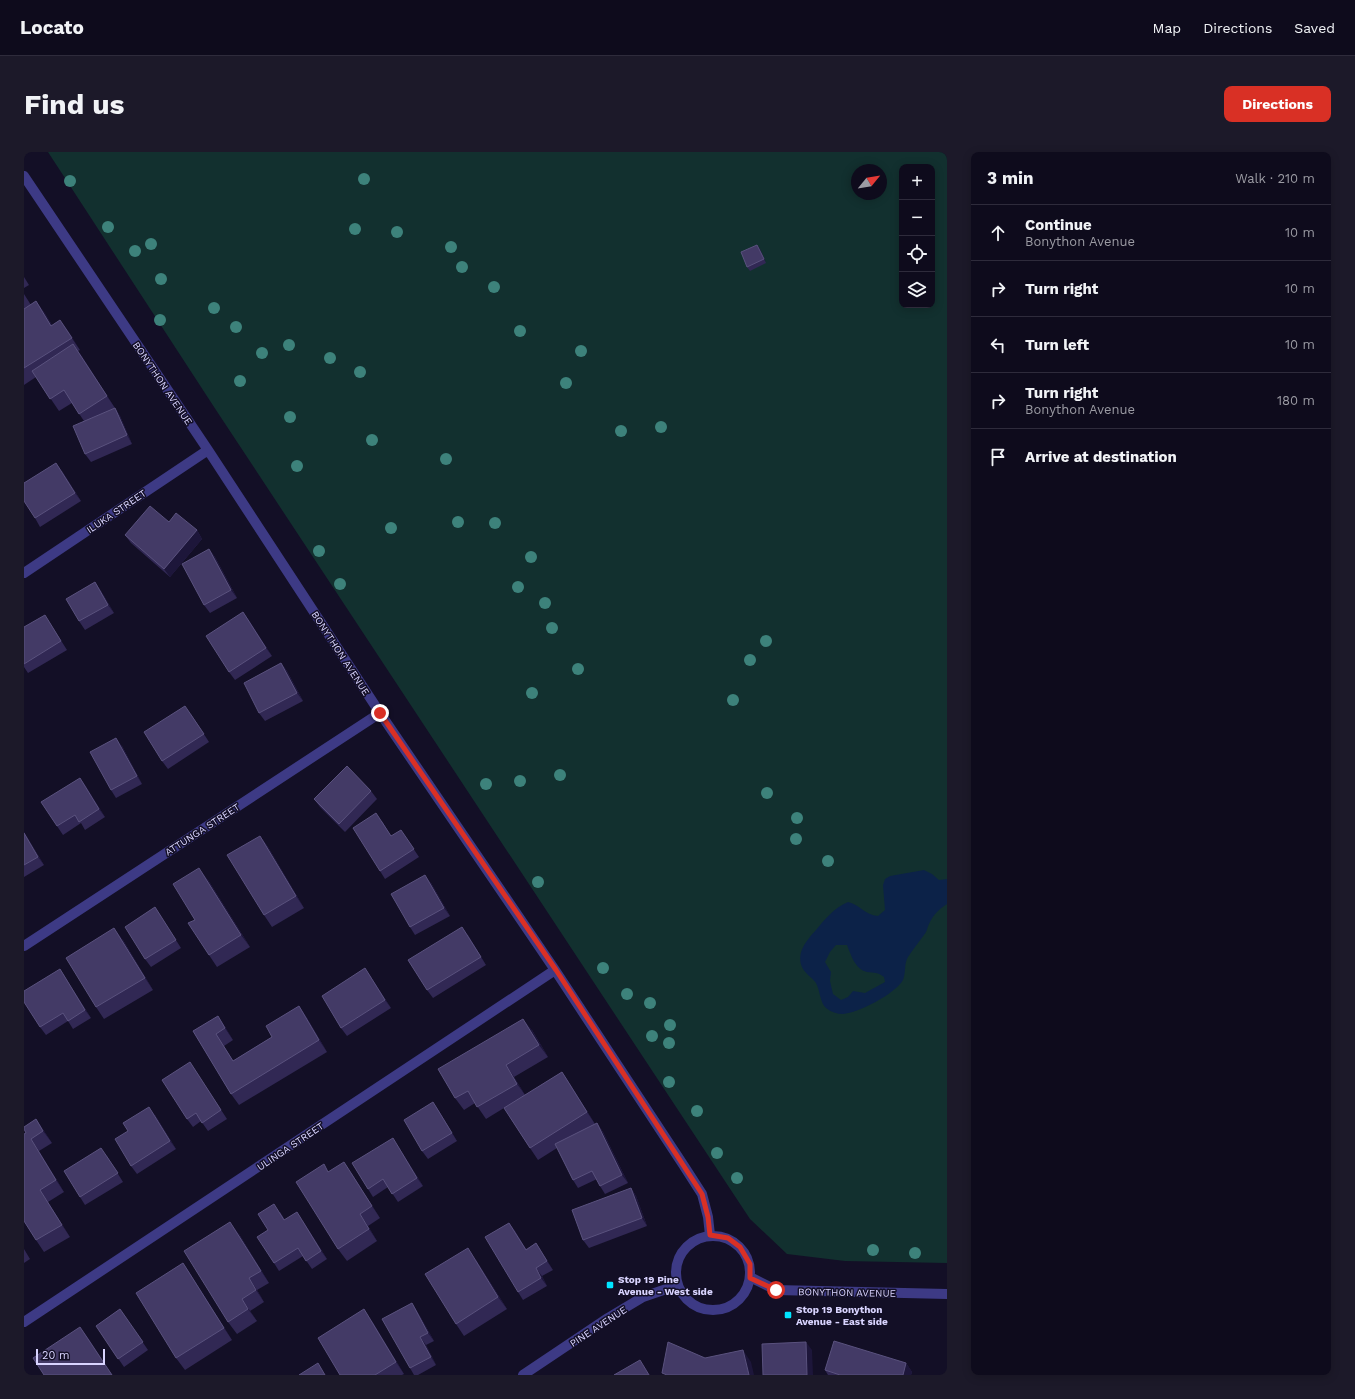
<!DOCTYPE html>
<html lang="en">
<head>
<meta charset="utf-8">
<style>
	body { margin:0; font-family:"Work Sans",sans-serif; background:#1c1929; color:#f1f3f6 }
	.controls { position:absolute; right:12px; top:12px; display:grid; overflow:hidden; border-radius:8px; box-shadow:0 2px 10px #0003 }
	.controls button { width:36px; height:36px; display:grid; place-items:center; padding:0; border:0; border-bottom:1px solid #2e2b3b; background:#0e0b1c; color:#f1f3f6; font:20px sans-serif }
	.compass { position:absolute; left:827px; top:12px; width:36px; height:36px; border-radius:50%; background:#0e0b1c; box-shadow:0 2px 10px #0003; rotate:60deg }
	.scale { position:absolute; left:12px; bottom:10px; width:69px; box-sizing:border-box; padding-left:4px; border:2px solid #d9d4ff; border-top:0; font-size:11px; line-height:14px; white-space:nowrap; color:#d9d4ff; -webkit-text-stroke:3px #130f26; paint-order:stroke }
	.stop { position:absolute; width:12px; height:12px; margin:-9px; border:3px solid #d93025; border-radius:50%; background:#fff }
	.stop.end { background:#d93025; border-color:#fff; box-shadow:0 1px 4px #0008 }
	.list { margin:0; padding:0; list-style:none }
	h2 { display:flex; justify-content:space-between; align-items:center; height:52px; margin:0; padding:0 16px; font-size:17px }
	h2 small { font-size:13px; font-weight:400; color:#9b9ba3 }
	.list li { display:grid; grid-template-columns:26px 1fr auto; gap:12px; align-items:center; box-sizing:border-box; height:56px; padding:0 16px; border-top:1px solid #2e2b3b }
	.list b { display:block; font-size:15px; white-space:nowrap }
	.list p { margin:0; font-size:13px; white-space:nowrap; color:#9b9ba3 }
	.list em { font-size:13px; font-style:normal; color:#9b9ba3 }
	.icon { flex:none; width:22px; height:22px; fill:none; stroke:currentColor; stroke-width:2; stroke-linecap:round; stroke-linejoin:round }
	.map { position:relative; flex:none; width:923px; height:1223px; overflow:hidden; border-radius:8px }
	header { display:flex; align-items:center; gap:24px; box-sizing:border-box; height:56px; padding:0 20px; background:#0e0b1c; border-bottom:1px solid #2e2b3b }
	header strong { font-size:19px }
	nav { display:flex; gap:22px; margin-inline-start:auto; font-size:14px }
	.intro { display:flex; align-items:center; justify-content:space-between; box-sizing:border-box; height:96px; padding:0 24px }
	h1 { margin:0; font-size:28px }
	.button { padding:10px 18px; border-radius:8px; background:#d93025; color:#fff; font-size:14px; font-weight:700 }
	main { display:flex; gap:24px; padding:0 24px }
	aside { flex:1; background:#0e0b1c; border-radius:8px; box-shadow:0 2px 10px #0003 }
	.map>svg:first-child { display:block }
</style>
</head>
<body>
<header>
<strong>Locato</strong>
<nav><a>Map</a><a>Directions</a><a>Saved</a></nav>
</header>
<div class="intro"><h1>Find us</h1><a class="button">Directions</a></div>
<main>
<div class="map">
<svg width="923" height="1223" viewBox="0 0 923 1223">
	<rect width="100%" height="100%" fill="#130f26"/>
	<path fill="#12302f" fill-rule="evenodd" d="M24,0h899v1111l-102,-2 -58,-7 -37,-35 -534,-809zM878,15h30v138h-30zM833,18h24v24h-24z"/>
	<path fill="#0c2248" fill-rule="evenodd" d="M900,718l8,4 7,6 8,-1v25c-8,5 -14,11 -18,20 -2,4 -2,8 -5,11 -5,7 -11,14 -16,22 -4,6 -2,16 -5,23 -8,14 -45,33 -60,34 -6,0 -12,-2 -17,-6 -6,-5 -6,-18 -10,-25 -4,-6 -11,-9 -14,-16 -6,-15 5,-27 14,-37 9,-11 18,-22 32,-28 11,2 17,13 30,14l7,-6 -2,-25 2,-6 5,-3zM812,793h11c4,10 8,24 20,27 7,1 11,0 17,5l1,5 -20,11 -12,-2 -5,6 -7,3 -8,-6 -3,-13 1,-9 -6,-10 5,-10z"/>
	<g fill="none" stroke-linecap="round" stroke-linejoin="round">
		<path stroke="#3d3a85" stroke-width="10" d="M0,24l184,274 172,263 175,257 129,196 18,28 6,23 2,18
			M0,421l184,-123
			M0,794l356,-233
			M652 1121a37 37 0 1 1 74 0a37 37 0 1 1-74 0Z
			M726,1125l26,13 171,4
			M0,1170l531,-352
			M499,1223l85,-57 35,-21 35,-12"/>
	</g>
	<g fill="#3d827b">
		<circle cx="340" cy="27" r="6"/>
		<circle cx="46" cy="29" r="6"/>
		<circle cx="84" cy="75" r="6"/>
		<circle cx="331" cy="77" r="6"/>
		<circle cx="373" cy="80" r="6"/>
		<circle cx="127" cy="92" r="6"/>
		<circle cx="427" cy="95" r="6"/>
		<circle cx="111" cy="99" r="6"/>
		<circle cx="438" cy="115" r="6"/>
		<circle cx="137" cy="127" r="6"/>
		<circle cx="470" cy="135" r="6"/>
		<circle cx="190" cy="156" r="6"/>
		<circle cx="136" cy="168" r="6"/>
		<circle cx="212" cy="175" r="6"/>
		<circle cx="496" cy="179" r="6"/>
		<circle cx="265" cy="193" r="6"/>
		<circle cx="557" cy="199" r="6"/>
		<circle cx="238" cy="201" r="6"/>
		<circle cx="306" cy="206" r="6"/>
		<circle cx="336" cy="220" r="6"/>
		<circle cx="216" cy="229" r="6"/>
		<circle cx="542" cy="231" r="6"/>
		<circle cx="266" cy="265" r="6"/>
		<circle cx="637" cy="275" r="6"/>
		<circle cx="597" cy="279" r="6"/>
		<circle cx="348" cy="288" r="6"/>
		<circle cx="422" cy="307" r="6"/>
		<circle cx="273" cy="314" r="6"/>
		<circle cx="434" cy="370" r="6"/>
		<circle cx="471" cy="371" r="6"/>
		<circle cx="367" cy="376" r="6"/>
		<circle cx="295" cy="399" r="6"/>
		<circle cx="507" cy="405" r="6"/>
		<circle cx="316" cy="432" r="6"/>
		<circle cx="494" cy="435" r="6"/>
		<circle cx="521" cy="451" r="6"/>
		<circle cx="528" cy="476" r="6"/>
		<circle cx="742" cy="489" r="6"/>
		<circle cx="726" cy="508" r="6"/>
		<circle cx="554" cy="517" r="6"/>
		<circle cx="508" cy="541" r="6"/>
		<circle cx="709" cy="548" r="6"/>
		<circle cx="536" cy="623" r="6"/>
		<circle cx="496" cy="629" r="6"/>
		<circle cx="462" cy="632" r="6"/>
		<circle cx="743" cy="641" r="6"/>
		<circle cx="773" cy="666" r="6"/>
		<circle cx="772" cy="687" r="6"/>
		<circle cx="804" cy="709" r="6"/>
		<circle cx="514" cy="730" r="6"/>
		<circle cx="579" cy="816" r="6"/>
		<circle cx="603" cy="842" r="6"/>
		<circle cx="626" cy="851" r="6"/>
		<circle cx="646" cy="873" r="6"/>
		<circle cx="628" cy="884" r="6"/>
		<circle cx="645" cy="891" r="6"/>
		<circle cx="645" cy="930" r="6"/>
		<circle cx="673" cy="959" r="6"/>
		<circle cx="693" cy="1001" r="6"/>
		<circle cx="713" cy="1026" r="6"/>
		<circle cx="849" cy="1098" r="6"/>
		<circle cx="891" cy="1101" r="6"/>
	</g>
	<path fill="#312854" d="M733,93l3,4 6,14 -16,8 -3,-4z
		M0,125l5,8 -5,3z
		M0,142l7,11 5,-4 16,24 8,-5 20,30 -2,1 37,57h-1h1l5,8 12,28 -41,18 -6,-8 -1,-33 -12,-18 -13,8 -23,-34 -12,8z
		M38,319l19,30 -41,26 -5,-9z
		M145,370l28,8 5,9 -32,38 -39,-34 -6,-8z
		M185,397l6,8 22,41 -27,15 -6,-8z
		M71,430l6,9 13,22 -29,17 -6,-9z
		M219,460l29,44 -37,24 -6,-8z
		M26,471l17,27 -39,23 -4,-6v-40z
		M257,511l6,8 16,30 -38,20 -6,-8z
		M167,562l18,28 -41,27 -6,-8z
		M98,594l20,38 -26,14 -5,-8z
		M56,626l25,39 -20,13 -4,-7 -18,12 -6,-9z
		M347,639l6,8 -32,33 -25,-25 -6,-8z
		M358,669l9,15 10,-6 18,27 -34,22 -5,-8z
		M0,680l20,33 -20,12z
		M236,684l8,11 36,61 -32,19 -8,-12z
		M184,728l42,67 -33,20 -8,-12 -14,-35z
		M407,731l19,33 -35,19 -5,-8z
		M131,755l26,41 -30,19 -6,-8z
		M444,783l18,30 -53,33 -6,-8z
		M99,788l30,50 -49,29 -8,-12z
		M341,816l26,40 -44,28 -6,-8z
		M36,817l31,49 -18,11 -5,-8 -22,14 -6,-8z
		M275,854l8,12 20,34 -88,53 -8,-11 -38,-63 25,-15 15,24 -9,6 9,15 39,-24z
		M508,878l16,27 -34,20 11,18 37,-23 8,12 25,40 -2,2 4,-3 6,9 25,51 -23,11 -5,-8 -3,-7 -19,9 -5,-8 -16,-32 -19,12 -8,-12 -26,-40 -18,11 -11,-16 -11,7 -9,-12z
		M166,910l37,57 -19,12 -7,-10 -8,6 -6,-8z
		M409,950l6,9 18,30 -29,18 -6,-8z
		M131,963l21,34 -39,25 -6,-8z
		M12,967l16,24 -13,8 25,41 -16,10 22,35 -26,15 -8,-12 -10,-107z
		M374,994l25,40 -25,16 -10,-15 -15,10 -5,-8z
		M83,1004l16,26 -38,23 -5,-8z
		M305,1019l23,3 28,44 -12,8 9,15 -30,20 -9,-12z
		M607,1036l5,8 11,30 -58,22 -6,-8z
		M256,1060l5,8 18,1 24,38 -15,10 -9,-13 -24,15 -5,-8 -6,-33z
		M485,1071l6,8 11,18 10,-6 17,27 -11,6 5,10 -24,14 -5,-8z
		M215,1082l30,49 -12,7 7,12 -14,9 7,10 -20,13 -9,-12z
		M0,1097l6,10 -6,4z
		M452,1108l31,49 -43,27 -8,-12z
		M159,1111l8,12 41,65 -47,30 -9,-12z
		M388,1151l5,8 17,30 -8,4 10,20 -18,10h-4l-4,-7z
		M96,1157l28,41 -24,17 -28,-41z
		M348,1169l32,53 -2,1h-62z
		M882,1211l6,9 -1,3h-83l-3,-5z"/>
	<path fill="#1d163a" d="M733,93l3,4 6,14z
		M12,149l9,12 15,25 -9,-12z
		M36,168l9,12 11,18z
		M49,192l9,12 33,52 -8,-12z
		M91,256l5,8 12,28 -5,-9z
		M32,311l6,8 19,30 -6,-8z
		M173,378l5,9 -32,38 -6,-8z
		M185,397l6,8 22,41 -6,-8z
		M71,430l6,9 13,22 -6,-8z
		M219,460l6,8 23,36 -6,-8z
		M257,511l6,8 16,30 -6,-8z
		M92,586l6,8 20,38 -5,-8z
		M56,626l6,8 19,31 -6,-8z
		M0,680l20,33 -6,-8 -14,-24z
		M236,684l8,11 36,61 -8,-12z
		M175,716l9,12 42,67 -9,-12z
		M401,723l6,8 19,33 -6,-8z
		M438,775l6,8 18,30 -5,-8z
		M90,776l9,12 30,50 -8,-12z
		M341,816l6,9 20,31 -6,-8z
		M36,817l5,8 26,41 -6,-8z
		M275,854l8,12 20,34 -8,-12z
		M194,864l8,12 7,12 -8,-12z
		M499,867l9,11 16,27 -9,-12z
		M192,882l8,12 17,27 -8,-12z
		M482,913l8,12 12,19 -9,-12z
		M538,920l8,12 25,40 -8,-12z
		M409,950l6,9 18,30 -5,-8z
		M125,955l6,8 21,34 -6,-8z
		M12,967l16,24 -9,-12z
		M573,971l6,9 25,51 -6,-8z
		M369,986l30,48 -6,-8z
		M7,987l8,12 25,41 -8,-12z
		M320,1010l8,12 28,44 -8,-12z
		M607,1036l5,8 11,30 -5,-8z
		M16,1038l8,12 22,35 -8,-12z
		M273,1060l6,9 24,38 -6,-8z
		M336,1062l8,12 9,15 -8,-12z
		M206,1070l9,12 30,49 -8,-12z
		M485,1071l6,8 16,27 -5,-8z
		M512,1091l6,9 11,18 -6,-9z
		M444,1096l8,12 31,49 -9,-12z
		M159,1111l8,12 41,65 -8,-12z
		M512,1116l6,8 5,10 -6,-8z
		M225,1126l8,12 7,12 -8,-12z
		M218,1147l8,12 7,10 -9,-12z
		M388,1151l5,8 17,30 -6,-8z
		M340,1157l8,12 32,53 -8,-12z
		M56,1175l9,12 23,36z
		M396,1185l6,8 10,20 -5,-8z
		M782,1190l6,8 1,25h-6z
		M719,1198l8,12 3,13h-5z
		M616,1208l10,15h-1z
		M882,1211l6,9 -1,3h-8z"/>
	<path fill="#433a66" stroke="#5a527e" d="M733,93l7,14 -17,8 -6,-15z
		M12,149l15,25 9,-6 12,18 -48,30v-59z
		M49,192l34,52 -28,18 -15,-24 -14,9 -18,-28z
		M91,256l12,27 -42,19 -12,-28z
		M32,311l19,30 -40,25 -11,-17v-18z
		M126,354l19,16 7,-9 21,17 -33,39 -39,-34z
		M185,397l22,41 -27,15 -22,-41z
		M71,430l13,23 -29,16 -13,-22z
		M219,460l23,36 -37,24 -23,-36z
		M21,463l16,26 -37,23v-37z
		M257,511l16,30 -38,20 -15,-30z
		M161,554l19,28 -42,27 -18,-29z
		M92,586l21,38 -26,14 -21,-38z
		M323,614l24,25 -32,33 -25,-25z
		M56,626l19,31 -20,13 -4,-7 -18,11 -16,-24z
		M352,661l15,23 10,-6 13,19 -34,22 -27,-43z
		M0,681l14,24 -14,8z
		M236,684l36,60 -32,19 -37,-60z
		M175,716l42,67 -32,20 -21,-32 7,-3 -22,-36z
		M401,723l19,33 -34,19 -19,-33z
		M131,755l21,33 -31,19 -20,-32z
		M438,775l19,30 -54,33 -19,-30z
		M90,776l31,50 -49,29 -30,-49z
		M341,816l20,32 -44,28 -19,-32z
		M36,817l25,41 -17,11 -5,-8 -23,14 -16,-25v-11z
		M275,854l20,34 -88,54 -38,-63 25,-15 7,12 -9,6 17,27 39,-24 -6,-11z
		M499,867l16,26 -33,20 11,19 -40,23 -9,-16 -13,7 -17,-29z
		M166,910l31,48 -19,13 -6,-10 -9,6 -25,-39z
		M538,920l25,40 -57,36 -26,-40z
		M409,950l19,31 -30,18 -18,-31z
		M125,955l21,34 -39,25 -16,-27 13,-8 -5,-8z
		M12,967l7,12 -12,8 25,41 -16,10 22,35 -26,15 -12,-19v-87l2,-1 -2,-4v-2z
		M573,971l25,52 -22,11 -8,-15 -19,9 -18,-36z
		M369,986l24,40 -25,16 -9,-15 -15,10 -16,-26z
		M77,996l17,25 -38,24 -16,-26z
		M320,1010l28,44 -12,8 9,15 -31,20 -42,-67 28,-18 4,8z
		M607,1036l11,30 -59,22 -11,-30z
		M250,1052l10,16 13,-8 24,39 -15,10 -8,-13 -24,15 -17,-26 11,-7 -10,-16z
		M206,1070l31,49 -12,7 7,12 -14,9 6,10 -20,13 -44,-71z
		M485,1071l17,27 10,-7 11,18 -11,7 5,10 -23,14 -33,-55z
		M444,1096l30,49 -42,27 -31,-50z
		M159,1111l41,65 -48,30 -40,-65z
		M388,1151l16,30 -8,4 11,20 -21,11 -28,-49z
		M96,1157l23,33 -25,17 -22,-33z
		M340,1157l32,53 -21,13h-35l-22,-37z
		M56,1175l32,48h-68l-11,-17z
		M810,1189l72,22 -3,12h-63l-15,-5z
		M644,1190l37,16 38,-8 6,25h-82l-5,-2z
		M782,1190l1,33h-44l-1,-31z
		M616,1208l9,15h-35z
		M294,1211l7,12h-26z"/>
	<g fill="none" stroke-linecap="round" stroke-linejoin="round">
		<path stroke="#d93025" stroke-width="5" d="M356,561l176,257 146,224 6,23 2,18 18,3 12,9 10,17v14l26,12"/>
	</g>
	<g fill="#00e5ff" stroke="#130f26" stroke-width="1.5">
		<rect x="582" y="1129" width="8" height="8" rx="2"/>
		<rect x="760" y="1159" width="8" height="8" rx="2"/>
	</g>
	<g text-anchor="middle" stroke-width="3" stroke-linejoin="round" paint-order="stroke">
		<g font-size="10" fill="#d9d4ff" stroke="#130f26">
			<text transform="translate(139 231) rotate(56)" y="4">BONYTHON AVENUE</text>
			<text transform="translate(92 359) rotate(-34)" y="4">ILUKA STREET</text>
			<text transform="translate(317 501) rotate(57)" y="4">BONYTHON AVENUE</text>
			<text transform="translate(178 677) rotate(-33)" y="4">ATTUNGA STREET</text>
			<text transform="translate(266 994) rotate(-34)" y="4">ULINGA STREET</text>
			<text transform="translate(823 1140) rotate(1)" y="4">BONYTHON AVENUE</text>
			<text transform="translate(574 1174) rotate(-33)" y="4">PINE AVENUE</text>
		</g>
		<g font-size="10" font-weight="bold" fill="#d9d4ff" stroke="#130f26" text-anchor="start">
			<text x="594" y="1131">Stop 19 Pine<tspan x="594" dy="12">Avenue - West side</tspan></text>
			<text x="772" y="1161">Stop 19 Bonython<tspan x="772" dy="12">Avenue - East side</tspan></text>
		</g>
	</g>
</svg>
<div class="controls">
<button>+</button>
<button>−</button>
<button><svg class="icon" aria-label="locate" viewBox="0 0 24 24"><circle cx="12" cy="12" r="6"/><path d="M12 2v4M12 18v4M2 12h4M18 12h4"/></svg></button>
<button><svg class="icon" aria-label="layers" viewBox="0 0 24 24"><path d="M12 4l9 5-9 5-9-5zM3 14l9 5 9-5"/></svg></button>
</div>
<svg class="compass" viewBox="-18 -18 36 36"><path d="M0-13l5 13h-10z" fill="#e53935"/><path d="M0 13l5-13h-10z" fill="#9b9ba3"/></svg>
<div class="scale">20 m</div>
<div class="stop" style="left:752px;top:1138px"></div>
<div class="stop end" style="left:356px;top:561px"></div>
</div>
<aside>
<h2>3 min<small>Walk · 210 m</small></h2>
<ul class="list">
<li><svg class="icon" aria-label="ahead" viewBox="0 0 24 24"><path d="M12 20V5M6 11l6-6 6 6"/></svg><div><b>Continue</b><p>Bonython Avenue</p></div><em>10 m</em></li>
<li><svg class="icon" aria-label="right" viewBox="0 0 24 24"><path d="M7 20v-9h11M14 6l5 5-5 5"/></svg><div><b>Turn right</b></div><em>10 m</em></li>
<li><svg class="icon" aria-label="left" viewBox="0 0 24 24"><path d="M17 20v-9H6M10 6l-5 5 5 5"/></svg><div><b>Turn left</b></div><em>10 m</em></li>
<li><svg class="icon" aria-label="right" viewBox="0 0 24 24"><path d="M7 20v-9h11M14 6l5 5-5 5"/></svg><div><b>Turn right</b><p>Bonython Avenue</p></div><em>180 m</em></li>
<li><svg class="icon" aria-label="arrive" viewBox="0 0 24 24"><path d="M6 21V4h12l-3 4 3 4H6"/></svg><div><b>Arrive at destination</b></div></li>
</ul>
</aside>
</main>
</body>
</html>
